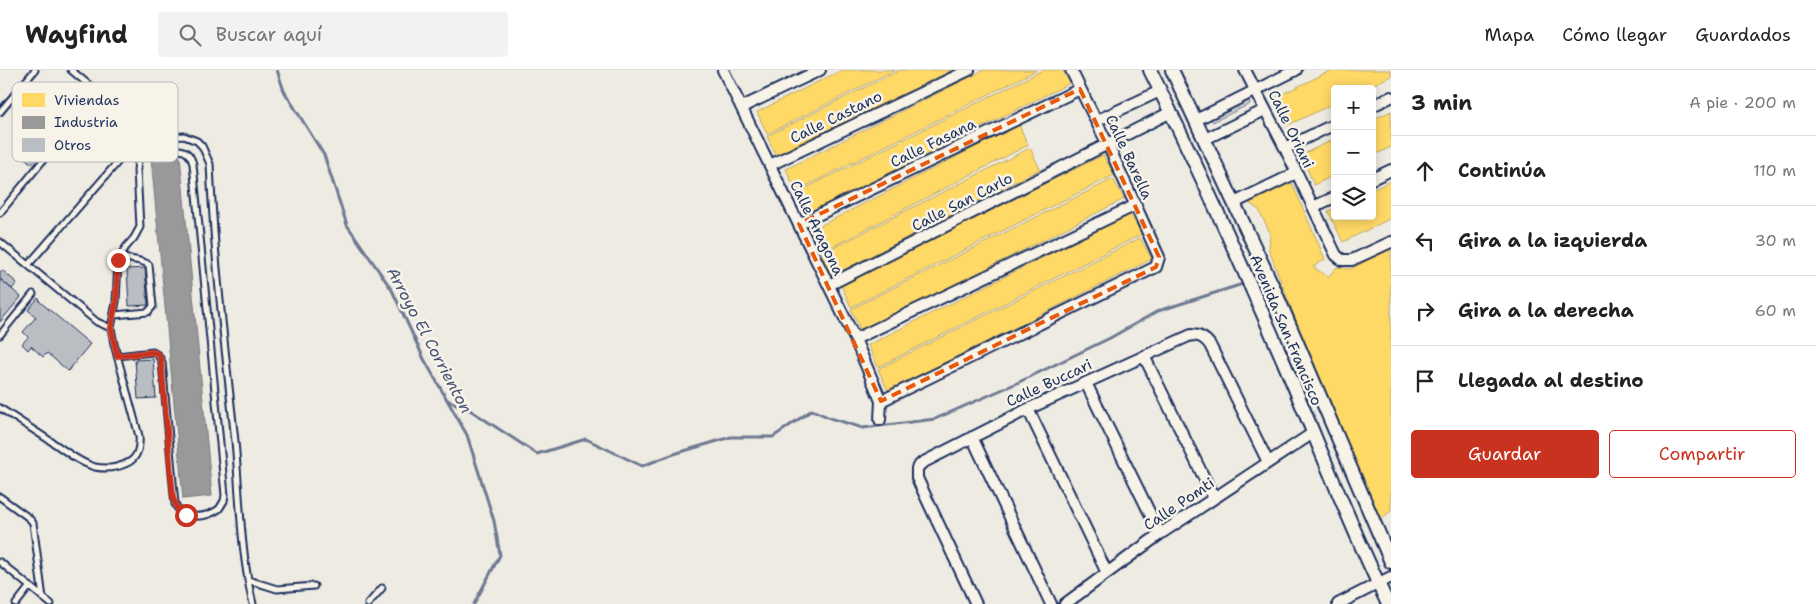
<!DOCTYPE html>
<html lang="es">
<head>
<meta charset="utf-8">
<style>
	body { margin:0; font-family:"Shantell Sans",sans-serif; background:#f2f2f2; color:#222 }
	.controls { position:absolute; right:15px; top:15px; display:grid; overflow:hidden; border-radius:5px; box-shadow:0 2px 12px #0003 }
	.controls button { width:45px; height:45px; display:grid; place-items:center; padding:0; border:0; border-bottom:1px solid #e0e0e0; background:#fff; color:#222; font:25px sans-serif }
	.stop { position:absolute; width:15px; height:15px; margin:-11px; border:4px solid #c8321e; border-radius:50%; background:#fff }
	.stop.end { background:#c8321e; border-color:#fff; box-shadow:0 1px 5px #0008 }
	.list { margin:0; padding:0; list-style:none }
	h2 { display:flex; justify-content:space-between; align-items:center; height:65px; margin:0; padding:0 20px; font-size:21px }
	h2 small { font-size:16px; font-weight:400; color:#767676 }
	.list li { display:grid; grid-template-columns:32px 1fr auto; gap:15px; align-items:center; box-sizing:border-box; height:70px; padding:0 20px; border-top:1px solid #e0e0e0 }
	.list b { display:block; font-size:19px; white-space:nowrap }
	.list em { font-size:16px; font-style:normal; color:#767676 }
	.actions { display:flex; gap:10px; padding:15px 20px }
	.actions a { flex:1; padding:11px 0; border:1px solid #c8321e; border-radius:5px; text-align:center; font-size:18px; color:#c8321e }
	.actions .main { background:#c8321e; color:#fff }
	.icon { flex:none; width:28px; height:28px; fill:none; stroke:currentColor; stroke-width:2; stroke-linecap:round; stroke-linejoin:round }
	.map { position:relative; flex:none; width:1391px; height:534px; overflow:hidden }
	header { display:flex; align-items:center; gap:30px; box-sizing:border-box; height:70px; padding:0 25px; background:#fff; border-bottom:1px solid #e0e0e0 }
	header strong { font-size:24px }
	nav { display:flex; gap:28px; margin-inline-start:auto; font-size:18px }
	.search { width:350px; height:45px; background:#f2f2f2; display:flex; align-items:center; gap:12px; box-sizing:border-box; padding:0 18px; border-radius:5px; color:#767676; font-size:19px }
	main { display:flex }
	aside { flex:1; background:#fff }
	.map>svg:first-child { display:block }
</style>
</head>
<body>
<header>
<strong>Wayfind</strong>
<div class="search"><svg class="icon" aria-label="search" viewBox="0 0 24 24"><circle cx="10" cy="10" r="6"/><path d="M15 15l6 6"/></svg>Buscar aquí</div>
<nav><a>Mapa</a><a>Cómo llegar</a><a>Guardados</a></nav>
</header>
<main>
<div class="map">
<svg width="1391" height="534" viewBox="0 0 1391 534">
	<defs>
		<pattern id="grass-dots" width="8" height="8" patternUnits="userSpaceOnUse" patternTransform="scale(1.25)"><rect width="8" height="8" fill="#cfcfcf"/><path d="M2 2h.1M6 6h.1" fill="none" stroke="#b1b2b4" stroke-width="1.8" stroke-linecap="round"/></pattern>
	</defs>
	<rect width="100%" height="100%" fill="#eeebe2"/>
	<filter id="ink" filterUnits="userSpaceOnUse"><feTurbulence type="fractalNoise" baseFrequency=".02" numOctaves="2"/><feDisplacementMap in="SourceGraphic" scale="10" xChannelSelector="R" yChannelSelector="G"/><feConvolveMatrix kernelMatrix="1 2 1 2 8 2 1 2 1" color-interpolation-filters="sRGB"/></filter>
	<g filter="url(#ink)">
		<path fill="url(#grass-dots)" stroke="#757f96" d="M1248,26l2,8 -37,18 -3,-5z"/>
		<path fill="#ffd966" stroke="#bba664" d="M842,0h53l-128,64 -10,-22z
			M900,0h53l-176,88 -10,-22z
			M984,0h53l-241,121 -10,-22z
			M1043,0h19l8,13 -264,132 -10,-22z
			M1332,0h59v6l-27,13h-29v14l-49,23 -12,-28z
			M1391,41v36l-19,9v-36z
			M1019,55l9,20 -206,107 -10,-22z
			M1335,69v36l-21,10 -13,-30z
			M1030,78l10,21 -208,107 -11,-22z
			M1103,85l11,20 -263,132 -10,-22z
			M1113,109l11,20 -263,133 -10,-23z
			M1291,111l34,78 -12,8 15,10 9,-10 13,2 41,-21v263l-13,10 -51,-119 -58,-152 1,-17 -11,-23 -10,-7z
			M1391,111v37l-48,24 -15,-31 7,-3v8h37v-26z
			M1130,144l12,20 -264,133 -10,-22z
			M1140,168l12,21 -264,132 -10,-22z"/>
		<path fill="#999" stroke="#737987" d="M180,86l32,340 -29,3 -32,-341z"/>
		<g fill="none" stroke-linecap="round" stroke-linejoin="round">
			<path stroke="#6e7992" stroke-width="3" d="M277,0l7,21 40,64 23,70 45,65 32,69 43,76 27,86 6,34 -26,49
				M1252,211l13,-4
				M447,330l23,10 67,44 49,-15 56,27 32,-12 57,-17h42l39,-27 18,8 33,10 72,-9 82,-36 93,-45 48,-27 88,-28"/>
		</g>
		<path fill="#babdc2" stroke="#1b2f5e" d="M59,29l16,13 -43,52 -16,-13z
			M145,198l3,37 -19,1 -2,-37z
			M2,200l15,13 -5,6 -12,-10v-7z
			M0,209l21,18 -21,25z
			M38,228l2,2 -1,1 51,43 -22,27 -21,-18 -4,4 -12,-11 -3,4 -6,-6 6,-7 -5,-5 13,-15 -8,-7z
			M153,289l3,39 -18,1 -3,-39z"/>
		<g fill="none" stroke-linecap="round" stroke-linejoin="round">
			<g stroke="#1b2f5e" stroke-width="9">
				<path id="service" d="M0,42l35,-42
					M0,143l98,-120
					M0,172l97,80 14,6
					M28,195l102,-117c6,-10 7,-19 0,-29l-59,-49
					M114,245l34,-3 5,-6 -4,-41c-7,-6 -20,-5 -29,-8
					M0,265l33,-41
					M117,286l36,-4 5,3 4,7 13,142c8,17 31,14 44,5l5,-8 1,-6 -32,-331c-6,-23 -23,-9 -36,-20
					M0,338c18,12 37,24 55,36 12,8 25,19 40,23 10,2 21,1 30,-3 13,-5 15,-16 14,-28l-25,-92 -3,-16 5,-26 2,-42 8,-13 8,-9 6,-11 -3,-57 1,-10 10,-12 9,-4 13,-7 14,-1 13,5 5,5 8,18c4,93 15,185 25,277 5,54 5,110 18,163
					M0,427l29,21 4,5 10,75
					M0,492l51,42
					M248,510l29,9 37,-3
					M16,534l14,-18
					M368,534l14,-16"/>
			</g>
			<g stroke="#1b2f5e" stroke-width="14">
				<path id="minor" d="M723,0l132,269 26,62 -1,19
					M1245,0l40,78 51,107 6,5h10l39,-18
					M1372,36l19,-9
					M742,37l78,-37
					M1196,50l100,-50
					M1096,51l64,-30
					M1205,69l60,-29
					M1285,78l50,-24
					M770,95l199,-95
					M1372,109l19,-9
					M1234,133l62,-30
					M1313,137l22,-10
					M799,154l281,-135
					M829,215l342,-173
					M855,269l281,-134
					M1144,286l70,142
					M1086,313l74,151
					M881,331l275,-134 3,-10 -51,-112 -37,-75
					M1028,339l79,164
					M972,367l79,167
					M976,534l-59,-126v-10l5,-5 106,-54 163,-74c9,0 14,3 19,10l58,117
					M1065,534l95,-70 153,-101
					M1338,534l53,-27"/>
			</g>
			<g stroke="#1b2f5e" stroke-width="16">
				<path id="tertiary" d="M1150,0c48,97 92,195 135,295 34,80 65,161 103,239
					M1172,0l103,221 116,271"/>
			</g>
			<use href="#service" stroke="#f7f3e8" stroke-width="5"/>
			<use href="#minor" stroke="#f7f3e8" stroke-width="10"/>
			<use href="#tertiary" stroke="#f7f3e8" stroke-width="12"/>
		</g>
	</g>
	<g fill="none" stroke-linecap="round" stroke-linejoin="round" filter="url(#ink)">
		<path stroke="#c8321e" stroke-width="6" d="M118,190l-2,42 -5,26 6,28 36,-4 5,2 3,6 12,138 4,10 9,7"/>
	</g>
	<path fill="none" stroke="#e8590c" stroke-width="4" stroke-dasharray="10 6" stroke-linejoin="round" d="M1080,19l79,168 -3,10 -275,134 -82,-177z"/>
	<g text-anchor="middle" stroke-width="5" stroke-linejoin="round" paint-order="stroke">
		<g font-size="15" fill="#1b2f5e" stroke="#f7f3e8">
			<text transform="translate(836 47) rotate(-26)" y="5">Calle Castano</text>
			<text transform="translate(1291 59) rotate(64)" y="5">Calle Oriani</text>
			<text transform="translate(933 73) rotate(-26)" y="5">Calle Fasana</text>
			<text transform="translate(1129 87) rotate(65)" y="5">Calle Barella</text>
			<text transform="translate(962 132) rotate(-27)" y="5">Calle San Carlo</text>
			<text transform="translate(817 158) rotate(64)" y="5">Calle Aragona</text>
			<text transform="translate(1286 260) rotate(67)" y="5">Avenida San Francisco</text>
			<text transform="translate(1049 313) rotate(-25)" y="5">Calle Buccari</text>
			<text transform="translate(1179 434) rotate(-34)" y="5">Calle Pomti</text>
		</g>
		<g font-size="16" font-style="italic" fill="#455478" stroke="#f7f3e8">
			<text transform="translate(430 270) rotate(62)" y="6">Arroyo El Corrienton</text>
		</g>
	</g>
	<rect x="12" y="12" width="166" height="80" rx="8" fill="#f7f3e8" stroke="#b5b8bf" stroke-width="1"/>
	<rect x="22" y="23" width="23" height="14" fill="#ffd966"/>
	<rect x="22" y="46" width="23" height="13" fill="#999"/>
	<rect x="22" y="68" width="23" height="14" fill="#babdc2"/>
	<g font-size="14" fill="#1b2f5e">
		<text x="54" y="35">Viviendas</text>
		<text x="54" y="57">Industria</text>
		<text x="54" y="80">Otros</text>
	</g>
</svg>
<div class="controls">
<button>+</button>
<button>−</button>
<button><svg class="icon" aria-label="layers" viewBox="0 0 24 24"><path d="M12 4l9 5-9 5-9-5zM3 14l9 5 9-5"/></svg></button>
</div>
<div class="stop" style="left:186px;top:445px"></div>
<div class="stop end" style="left:118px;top:190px"></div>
</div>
<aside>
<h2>3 min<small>A pie · 200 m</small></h2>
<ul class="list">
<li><svg class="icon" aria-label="ahead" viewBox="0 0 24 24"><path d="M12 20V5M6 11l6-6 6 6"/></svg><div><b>Continúa</b></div><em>110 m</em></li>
<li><svg class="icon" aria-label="left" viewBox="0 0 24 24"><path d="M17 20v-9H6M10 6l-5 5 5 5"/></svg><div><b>Gira a la izquierda</b></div><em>30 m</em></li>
<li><svg class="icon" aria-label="right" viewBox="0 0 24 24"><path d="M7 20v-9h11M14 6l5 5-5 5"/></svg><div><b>Gira a la derecha</b></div><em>60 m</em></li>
<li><svg class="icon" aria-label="arrive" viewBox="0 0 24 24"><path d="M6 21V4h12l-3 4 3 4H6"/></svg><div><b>Llegada al destino</b></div></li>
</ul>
<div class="actions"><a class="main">Guardar</a><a>Compartir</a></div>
</aside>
</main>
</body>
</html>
